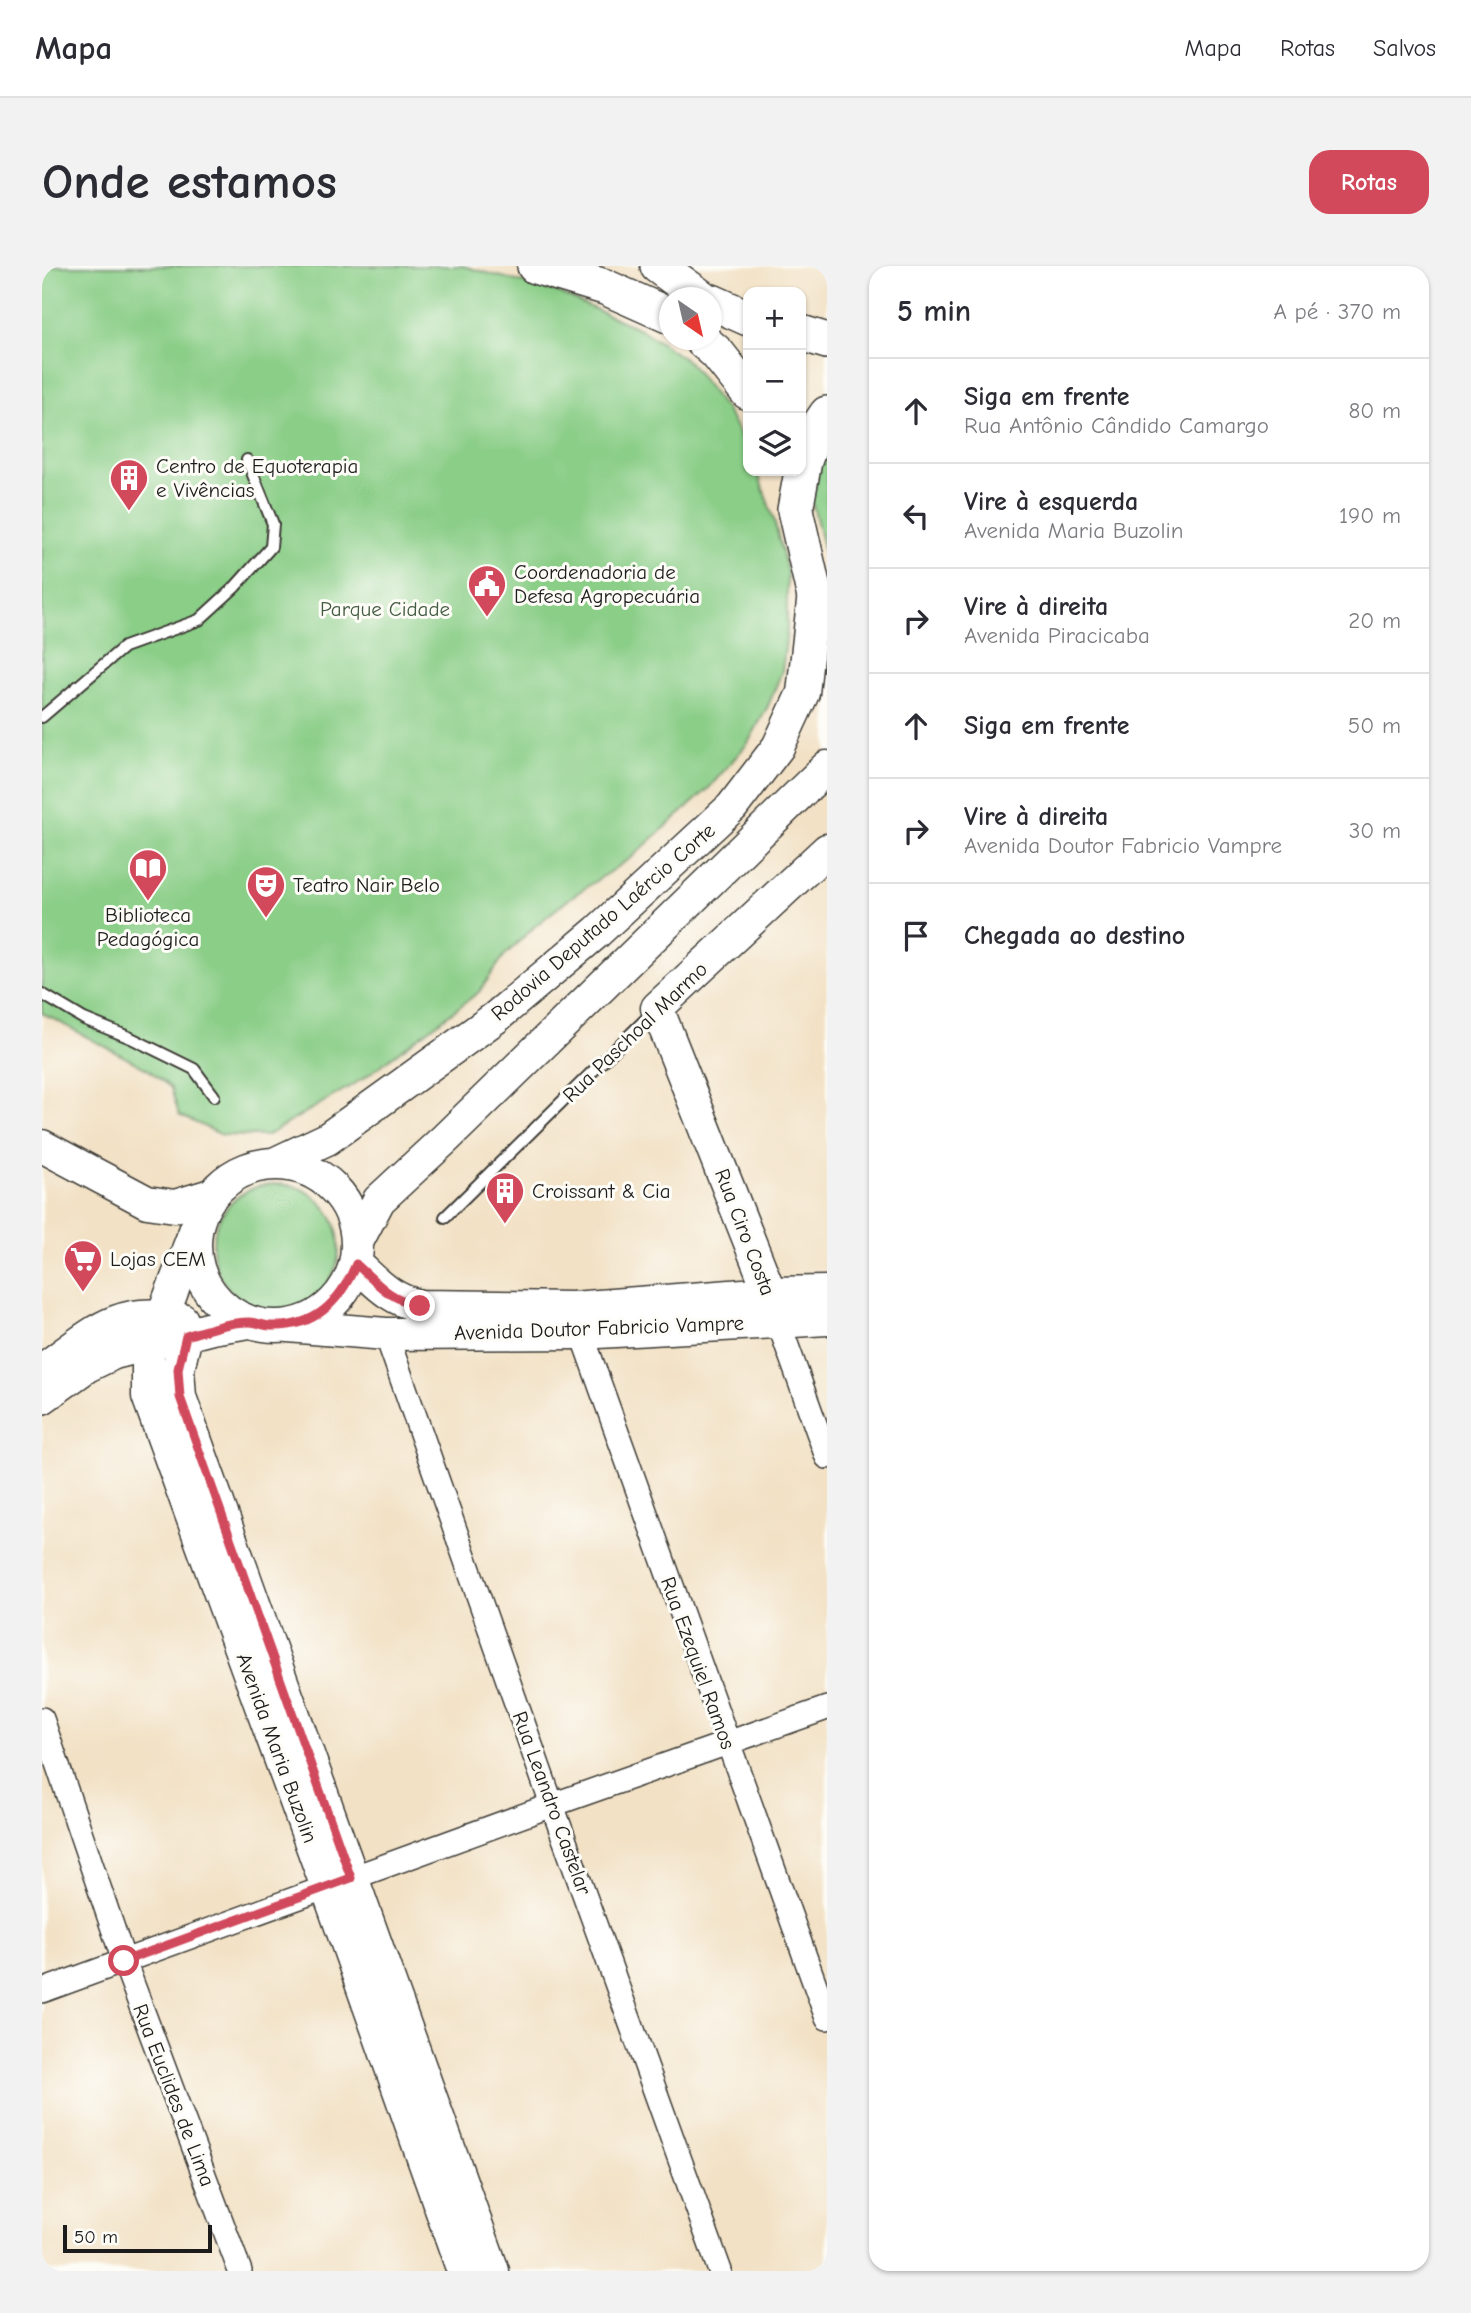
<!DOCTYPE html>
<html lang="pt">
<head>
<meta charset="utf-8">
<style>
	body { margin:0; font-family:"Comic Neue",sans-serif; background:#f2f2f3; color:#2b2b33 }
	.controls { position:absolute; right:21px; top:21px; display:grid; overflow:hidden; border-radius:14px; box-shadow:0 2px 5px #0004 }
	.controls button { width:63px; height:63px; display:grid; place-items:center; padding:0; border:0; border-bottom:2px solid #e1e1e2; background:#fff; color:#2b2b33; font:35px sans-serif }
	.compass { position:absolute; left:617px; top:21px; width:63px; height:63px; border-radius:50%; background:#fff; box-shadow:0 2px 5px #0004; rotate:146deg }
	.scale { position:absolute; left:21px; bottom:18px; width:149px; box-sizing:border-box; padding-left:7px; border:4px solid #1c1c1c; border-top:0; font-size:19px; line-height:24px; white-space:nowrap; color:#1c1c1c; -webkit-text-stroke:5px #fdfcf7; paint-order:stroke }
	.stop { position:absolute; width:21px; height:21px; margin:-16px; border:5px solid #d1495b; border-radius:50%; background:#fff }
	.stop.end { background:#d1495b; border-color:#fff; box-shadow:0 2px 7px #0008 }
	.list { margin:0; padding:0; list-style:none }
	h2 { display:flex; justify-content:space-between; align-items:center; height:91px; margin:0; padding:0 28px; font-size:30px }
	h2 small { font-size:23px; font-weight:400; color:#7c7c81 }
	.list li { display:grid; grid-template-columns:46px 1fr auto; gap:21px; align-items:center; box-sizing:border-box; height:105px; padding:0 28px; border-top:2px solid #e1e1e2 }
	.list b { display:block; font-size:26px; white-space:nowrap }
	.list p { margin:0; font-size:23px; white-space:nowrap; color:#7c7c81 }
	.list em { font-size:23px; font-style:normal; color:#7c7c81 }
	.icon { flex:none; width:38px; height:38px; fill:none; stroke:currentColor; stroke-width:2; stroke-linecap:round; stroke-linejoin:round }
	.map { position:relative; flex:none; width:785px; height:2005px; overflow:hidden; border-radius:21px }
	header { display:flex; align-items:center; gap:42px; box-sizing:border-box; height:98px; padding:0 35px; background:#fff; border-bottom:2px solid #e1e1e2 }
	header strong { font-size:33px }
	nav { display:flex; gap:38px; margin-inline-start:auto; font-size:24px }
	.intro { display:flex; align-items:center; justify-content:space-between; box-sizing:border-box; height:168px; padding:0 42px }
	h1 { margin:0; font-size:49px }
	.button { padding:18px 32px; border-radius:21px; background:#d1495b; color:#fff; font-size:24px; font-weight:700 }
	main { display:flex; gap:42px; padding:0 42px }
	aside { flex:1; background:#fff; border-radius:21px; box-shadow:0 2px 5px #0004 }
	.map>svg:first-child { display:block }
</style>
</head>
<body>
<header>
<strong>Mapa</strong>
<nav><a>Mapa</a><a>Rotas</a><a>Salvos</a></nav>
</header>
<div class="intro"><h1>Onde estamos</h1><a class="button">Rotas</a></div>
<main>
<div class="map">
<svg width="785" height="2005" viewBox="0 0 785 2005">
	<rect width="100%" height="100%" fill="#fdfcf7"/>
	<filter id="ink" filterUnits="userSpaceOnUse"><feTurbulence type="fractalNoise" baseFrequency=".0143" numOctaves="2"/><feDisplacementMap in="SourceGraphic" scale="14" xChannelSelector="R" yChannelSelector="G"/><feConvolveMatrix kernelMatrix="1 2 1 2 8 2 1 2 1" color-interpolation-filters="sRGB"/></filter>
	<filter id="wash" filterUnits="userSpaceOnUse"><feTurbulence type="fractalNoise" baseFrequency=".00686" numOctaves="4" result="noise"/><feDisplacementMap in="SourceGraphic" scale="28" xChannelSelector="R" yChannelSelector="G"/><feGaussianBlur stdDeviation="1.57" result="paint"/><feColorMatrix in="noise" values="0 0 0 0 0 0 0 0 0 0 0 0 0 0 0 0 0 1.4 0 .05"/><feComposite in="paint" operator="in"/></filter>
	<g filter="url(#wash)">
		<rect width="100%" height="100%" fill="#f2e1c5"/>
		<path fill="#8ace87" stroke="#537552" stroke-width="2" d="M0,0h421l93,26 84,37 49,33 37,48 13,23 9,18v20h9l17,49 13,51v60l-5,40 -14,35 -20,37 -40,46 -76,68 -62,41 -35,28 -31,30 -25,36 -115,86 -98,58 -44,-1 -43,-20 -8,-27 -22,-18 -107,-57z
			M785,162v136l-15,-63z
			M171 981a63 63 0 1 1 126 0a63 63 0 1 1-126 0Z"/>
	</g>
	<g filter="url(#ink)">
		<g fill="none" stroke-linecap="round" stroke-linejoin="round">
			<g stroke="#3c3a35" stroke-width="14">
				<path id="lane" d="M0,451l82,-70 75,-27 36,-33 36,-40 2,-23 -26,-64
					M0,728l42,25 47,19 63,31 20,27
					M403,951l210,-207"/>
			</g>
			<g stroke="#3c3a35" stroke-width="26">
				<path id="street" d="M535,1055l250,697
					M736,1055l49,136
					M344,1068l166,471 168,466
					M0,1453l82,242 116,310
					M0,1725l510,-186 275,-97"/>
			</g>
			<g stroke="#3c3a35" stroke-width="35">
				<path id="secondary" d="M0,880l105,56 28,4 36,-11
					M234,897l51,-24 168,-121 102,-86 135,-125 46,-60 25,-54 11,-100
					M153 979a81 81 0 1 1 162 0a81 81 0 1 1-162 0Z
					M155,960l-34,89 -15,28v53l179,491 136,384
					M316,974l21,-40 67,-62 381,-371
					M314,998c22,20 34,35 64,42l152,2 198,-15 57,-1
					M736,1055l-8,-28 -113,-285 170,-158
					M246,1060l98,8 194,-1 247,-14
					M144,1070l-8,33 2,28 313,874
					M0,1104c48,-34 77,-67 140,-50
					M0,1132l45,-32 27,-13 98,-25 38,-6"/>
			</g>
			<g stroke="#3c3a35" stroke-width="38">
				<path id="primary" d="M493,0l70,21 65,29
					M616,0l44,32
					M670,36l36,16
					M759,67l26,8
					M660,74l15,13 31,39
					M785,148l-13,19 -10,28 -9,49 19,83 13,24"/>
			</g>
			<use href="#lane" stroke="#fff" stroke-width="10"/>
			<use href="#street" stroke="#fff" stroke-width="23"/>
			<use href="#secondary" stroke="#fff" stroke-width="32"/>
			<use href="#primary" stroke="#fff" stroke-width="35"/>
		</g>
	</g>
	<g fill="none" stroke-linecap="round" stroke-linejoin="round" filter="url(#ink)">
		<path stroke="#d1495b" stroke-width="9" d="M82,1695l227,-83 -171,-481 -2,-28 8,-33c20,-6 42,-14 63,-14 8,0 15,4 22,4 44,2 69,-24 85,-62 23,21 33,35 64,42"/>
	</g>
	<defs>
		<g id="building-pin" transform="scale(2.0125)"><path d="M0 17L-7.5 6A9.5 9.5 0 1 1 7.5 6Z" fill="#d1495b" stroke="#fdfcf7"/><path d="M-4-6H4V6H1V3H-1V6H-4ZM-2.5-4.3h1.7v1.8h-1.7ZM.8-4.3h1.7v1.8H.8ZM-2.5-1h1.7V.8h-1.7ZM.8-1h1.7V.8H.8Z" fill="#fff"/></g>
		<g id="civic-pin" transform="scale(2.0125)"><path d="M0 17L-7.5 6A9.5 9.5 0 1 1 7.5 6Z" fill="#d1495b" stroke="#fdfcf7"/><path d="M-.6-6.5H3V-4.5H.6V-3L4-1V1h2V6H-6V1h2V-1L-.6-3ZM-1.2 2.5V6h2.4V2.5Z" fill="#fff"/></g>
		<g id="library-pin" transform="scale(2.0125)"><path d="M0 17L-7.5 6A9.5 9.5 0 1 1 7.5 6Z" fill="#d1495b" stroke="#fdfcf7"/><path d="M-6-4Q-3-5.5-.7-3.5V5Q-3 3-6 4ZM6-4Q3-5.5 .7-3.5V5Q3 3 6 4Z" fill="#fff"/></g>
		<g id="theatre-pin" transform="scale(2.0125)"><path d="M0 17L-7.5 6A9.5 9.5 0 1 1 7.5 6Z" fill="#d1495b" stroke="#fdfcf7"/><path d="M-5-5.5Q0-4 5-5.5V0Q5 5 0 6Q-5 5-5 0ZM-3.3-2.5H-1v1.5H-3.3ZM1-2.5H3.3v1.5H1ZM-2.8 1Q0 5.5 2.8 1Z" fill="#fff"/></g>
		<g id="supermarket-pin" transform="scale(2.0125)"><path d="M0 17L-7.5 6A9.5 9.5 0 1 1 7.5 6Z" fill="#d1495b" stroke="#fdfcf7"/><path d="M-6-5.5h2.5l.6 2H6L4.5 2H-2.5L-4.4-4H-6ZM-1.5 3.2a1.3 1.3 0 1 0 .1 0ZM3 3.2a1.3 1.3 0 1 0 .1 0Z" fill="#fff"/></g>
	</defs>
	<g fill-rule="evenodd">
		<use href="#building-pin" x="87" y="212"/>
		<use href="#civic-pin" x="445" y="318"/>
		<use href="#library-pin" x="106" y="602"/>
		<use href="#theatre-pin" x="224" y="619"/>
		<use href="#building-pin" x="463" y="925"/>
		<use href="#supermarket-pin" x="41" y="993"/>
	</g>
	<g text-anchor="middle" stroke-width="6" stroke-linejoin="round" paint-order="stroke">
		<g font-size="21" fill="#1c1c1c" stroke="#fdfcf7" text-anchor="start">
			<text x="114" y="207">Centro de Equoterapia<tspan x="114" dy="24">e Vivências</tspan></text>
			<text x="472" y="313">Coordenadoria de<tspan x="472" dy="24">Defesa Agropecuária</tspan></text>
			<text x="251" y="626">Teatro Nair Belo</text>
			<text x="106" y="656" text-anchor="middle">Biblioteca<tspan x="106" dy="24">Pedagógica</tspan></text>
			<text x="490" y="932">Croissant &amp; Cia</text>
			<text x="68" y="1000">Lojas CEM</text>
		</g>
		<g font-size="21" fill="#425a41" stroke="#fdfcf7">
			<text x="343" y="350">Parque Cidade</text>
		</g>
		<g font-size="21" fill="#1c1c1c" stroke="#fdfcf7">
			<text transform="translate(561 656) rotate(-41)" y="7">Rodovia Deputado Laércio Corte</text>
			<text transform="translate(593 766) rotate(-44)" y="7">Rua Paschoal Marmo</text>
			<text transform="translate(703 966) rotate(69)" y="7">Rua Ciro Costa</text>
			<text transform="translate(557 1062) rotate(-2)" y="7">Avenida Doutor Fabricio Vampre</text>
			<text transform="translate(656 1397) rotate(70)" y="7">Rua Ezequiel Ramos</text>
			<text transform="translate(235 1482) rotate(70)" y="7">Avenida Maria Buzolin</text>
			<text transform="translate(510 1537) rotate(70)" y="7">Rua Leandro Castelar</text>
			<text transform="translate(132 1829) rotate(69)" y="7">Rua Euclides de Lima</text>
		</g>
	</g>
</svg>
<div class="controls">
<button>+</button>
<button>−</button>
<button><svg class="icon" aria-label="layers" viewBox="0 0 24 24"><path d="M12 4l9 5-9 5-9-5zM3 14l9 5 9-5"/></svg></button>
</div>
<svg class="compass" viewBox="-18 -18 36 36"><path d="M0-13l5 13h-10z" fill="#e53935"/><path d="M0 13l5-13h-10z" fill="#7c7c81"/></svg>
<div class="scale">50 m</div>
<div class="stop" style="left:82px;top:1695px"></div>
<div class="stop end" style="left:378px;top:1040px"></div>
</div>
<aside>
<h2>5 min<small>A pé · 370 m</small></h2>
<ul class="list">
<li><svg class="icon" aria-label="ahead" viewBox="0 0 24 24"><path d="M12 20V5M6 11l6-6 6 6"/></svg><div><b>Siga em frente</b><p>Rua Antônio Cândido Camargo</p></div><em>80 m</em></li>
<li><svg class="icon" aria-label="left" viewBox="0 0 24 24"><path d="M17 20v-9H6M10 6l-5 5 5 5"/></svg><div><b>Vire à esquerda</b><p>Avenida Maria Buzolin</p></div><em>190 m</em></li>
<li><svg class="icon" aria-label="right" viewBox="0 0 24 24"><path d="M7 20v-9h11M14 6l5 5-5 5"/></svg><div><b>Vire à direita</b><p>Avenida Piracicaba</p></div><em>20 m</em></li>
<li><svg class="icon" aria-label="ahead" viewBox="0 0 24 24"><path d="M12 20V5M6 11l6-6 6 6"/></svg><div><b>Siga em frente</b></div><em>50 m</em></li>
<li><svg class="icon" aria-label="right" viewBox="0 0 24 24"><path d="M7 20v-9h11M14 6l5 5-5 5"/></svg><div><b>Vire à direita</b><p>Avenida Doutor Fabricio Vampre</p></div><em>30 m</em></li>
<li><svg class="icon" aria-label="arrive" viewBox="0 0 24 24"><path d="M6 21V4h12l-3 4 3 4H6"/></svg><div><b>Chegada ao destino</b></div></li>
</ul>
</aside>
</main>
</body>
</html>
